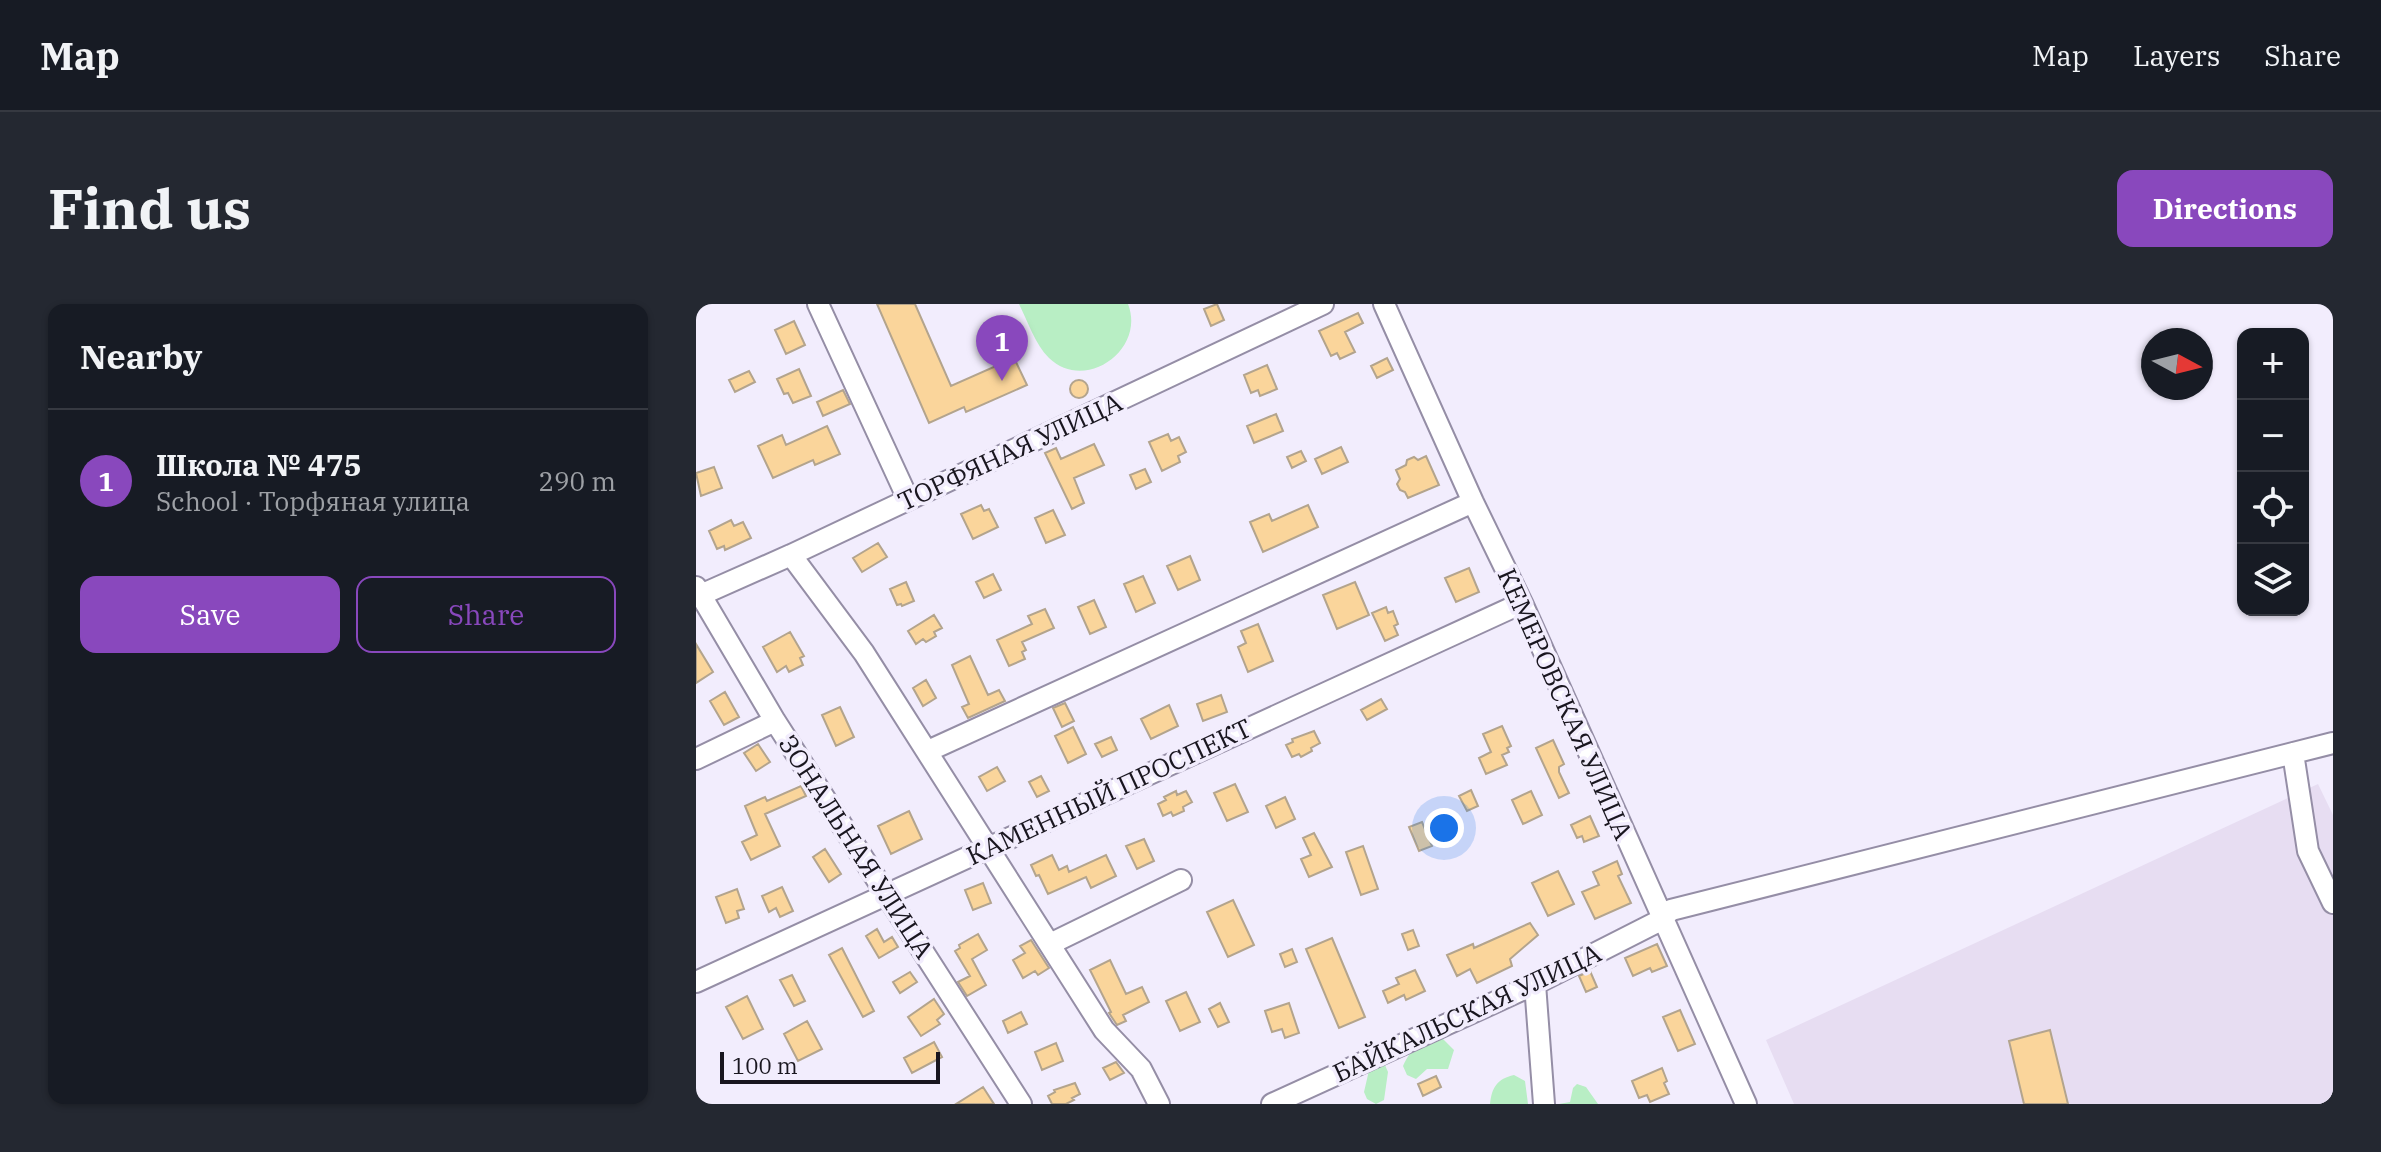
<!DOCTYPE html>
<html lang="en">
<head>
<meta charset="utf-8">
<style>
	body { margin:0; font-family:"IBM Plex Serif",serif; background:#242831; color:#f1f3f6 }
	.controls { position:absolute; right:24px; top:24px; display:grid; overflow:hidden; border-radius:16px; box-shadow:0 2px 6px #0004 }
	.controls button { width:72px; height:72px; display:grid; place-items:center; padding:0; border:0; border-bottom:2px solid #363941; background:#171b24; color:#f1f3f6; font:40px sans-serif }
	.compass { position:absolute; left:1445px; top:24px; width:72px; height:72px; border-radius:50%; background:#171b24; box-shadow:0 2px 6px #0004; rotate:97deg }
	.scale { position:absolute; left:24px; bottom:20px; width:220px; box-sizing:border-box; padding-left:8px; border:4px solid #19161f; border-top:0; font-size:22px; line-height:28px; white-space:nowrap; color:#19161f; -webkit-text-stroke:6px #f2edfd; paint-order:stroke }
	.you { position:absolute; left:748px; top:524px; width:28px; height:28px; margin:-20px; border:6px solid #fff; border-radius:50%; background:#1a73e8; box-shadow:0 0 0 12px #1a73e833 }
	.badge { display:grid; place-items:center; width:52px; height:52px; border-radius:50%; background:#8948bd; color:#fff; font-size:26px; font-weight:700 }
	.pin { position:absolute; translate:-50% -66px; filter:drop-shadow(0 2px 4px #0008) }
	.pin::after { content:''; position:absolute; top:42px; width:28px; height:24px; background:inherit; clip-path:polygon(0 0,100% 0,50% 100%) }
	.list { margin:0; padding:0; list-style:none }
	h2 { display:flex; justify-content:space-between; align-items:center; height:104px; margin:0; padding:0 32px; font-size:34px }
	h2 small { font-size:26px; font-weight:400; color:#9ea1a6 }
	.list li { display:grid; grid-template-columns:52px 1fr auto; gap:24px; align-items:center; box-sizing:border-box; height:144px; padding:0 32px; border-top:2px solid #363941 }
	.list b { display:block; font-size:30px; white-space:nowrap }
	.list p { margin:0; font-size:26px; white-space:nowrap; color:#9ea1a6 }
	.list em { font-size:26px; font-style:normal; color:#9ea1a6 }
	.actions { display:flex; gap:16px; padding:24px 32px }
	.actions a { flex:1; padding:18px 0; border:2px solid #8948bd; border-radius:16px; text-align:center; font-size:28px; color:#8948bd }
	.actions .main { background:#8948bd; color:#fff }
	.icon { flex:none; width:44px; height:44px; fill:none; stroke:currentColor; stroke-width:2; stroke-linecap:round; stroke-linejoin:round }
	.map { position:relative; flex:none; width:1637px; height:800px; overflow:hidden; border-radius:16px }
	header { display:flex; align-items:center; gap:48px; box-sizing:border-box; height:112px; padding:0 40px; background:#171b24; border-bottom:2px solid #363941 }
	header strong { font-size:38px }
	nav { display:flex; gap:44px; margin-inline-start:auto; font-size:28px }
	.intro { display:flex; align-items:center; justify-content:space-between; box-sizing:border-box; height:192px; padding:0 48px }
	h1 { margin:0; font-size:56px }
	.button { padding:20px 36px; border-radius:16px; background:#8948bd; color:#fff; font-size:28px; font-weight:700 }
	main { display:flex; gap:48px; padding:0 48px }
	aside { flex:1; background:#171b24; border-radius:16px; box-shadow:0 2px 6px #0004 }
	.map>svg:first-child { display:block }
</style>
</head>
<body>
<header>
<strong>Map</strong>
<nav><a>Map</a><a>Layers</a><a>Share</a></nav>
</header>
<div class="intro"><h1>Find us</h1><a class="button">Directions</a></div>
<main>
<aside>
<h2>Nearby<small></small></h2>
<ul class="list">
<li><span class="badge">1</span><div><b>Школа № 475</b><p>School · Торфяная улица</p></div><em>290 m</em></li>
</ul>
<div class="actions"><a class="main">Save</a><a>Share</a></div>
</aside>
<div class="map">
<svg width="1637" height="800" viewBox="0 0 1637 800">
	<rect width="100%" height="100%" fill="#f2edfd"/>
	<path fill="#e7ddf2" d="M1622,480l15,31v289h-539l-28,-64z"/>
	<path fill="#b8eec4" d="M323,0h109c18,46 -43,89 -79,54 -14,-14 -21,-36 -30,-54z
		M747,735l11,11 -6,19h-21l-11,10 -9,-4 -4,-9c9,-20 19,-26 40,-27z
		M689,761l3,7 -4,28 -8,4 -9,-5 -3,-7 6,-26z
		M818,771l11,6 3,23h-38c2,-17 7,-25 24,-29z
		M881,780l9,3 12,17h-39l11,-2 3,-14z"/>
	<path fill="#fad59b" stroke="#b3a48d" stroke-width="2" d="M181,0h38l36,82 63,-28 13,27 -61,27 -2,-5 -35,16z
		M521,0l7,16 -13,6 -7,-17z
		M662,9l5,10 -18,9 10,20 -15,7 -3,-6 -6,3 -12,-25z
		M98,17l11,24 -19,9 -11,-24z
		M691,54l6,12 -16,8 -6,-12z
		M571,61l10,24 -17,7 -2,-6 -7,3 -7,-18z
		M103,65l12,27 -18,7 -5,-10 -4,1 -7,-15z
		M53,67l6,11 -20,10 -6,-12z
		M374 85a9 9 0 1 1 18 0a9 9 0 1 1-18 0Z
		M147,86l7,14 -27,12 -6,-14z
		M580,110l7,17 -29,12 -7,-17z
		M131,122l13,28 -25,11 -2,-5 -40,18 -15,-32 24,-11 4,10z
		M472,130l3,7 8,-4 7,15 -8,4 2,6 -18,9 -13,-29z
		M398,140l10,21 -30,13 10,25 -12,6 -27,-56 11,-5 5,11z
		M645,143l7,15 -26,12 -7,-15z
		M605,147l5,10 -14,7 -5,-11z
		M730,152l13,29 -31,13 -3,-6 -5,-2 -3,-6 3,-5 -4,-9 10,-5 1,-5 7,-3 4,3z
		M18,163l8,21 -21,8 -5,-23z
		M449,165l6,13 -15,7 -6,-14z
		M285,201l3,6 5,-2 9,18 -25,12 -12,-25z
		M612,201l10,22 -55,25 -13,-30 19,-8 3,7z
		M357,206l12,25 -19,8 -11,-25z
		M35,216l3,6 9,-4 8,16 -26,12 -1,-4 -7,3 -8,-18z
		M182,239l9,14 -25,15 -9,-14z
		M494,252l10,24 -22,10 -11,-24z
		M773,264l10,24 -23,10 -11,-24z
		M297,270l8,16 -17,8 -8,-16z
		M447,272l12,27 -19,9 -12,-28z
		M210,278l8,19 -12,5 -1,-2 -4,1 -7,-16z
		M659,278l14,33 -32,14 -14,-34z
		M398,296l12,27 -16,7 -12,-27z
		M690,303l2,6 5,-2 5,13 -4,2 4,9 -13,6 -13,-28z
		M349,305l9,19 -32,14 4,8 -4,2 3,7 -16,7 -12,-26 35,-16 -4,-8z
		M238,311l8,13 -8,4 2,4 -10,6 -3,-3 -7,5 -8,-13z
		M562,320l15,37 -25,11 -10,-25 8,-4 -5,-12z
		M94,328l14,24 -4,2 3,7 -14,7 -3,-6 -9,6 -14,-25z
		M0,340l17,28 -17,11z
		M274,352l18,39 11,-5 6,11 -37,17 -6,-11 7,-3 -17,-39z
		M230,376l10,18 -13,8 -10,-18z
		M29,388l14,25 -15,8 -14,-24z
		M525,391l6,17 -24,9 -6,-17z
		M685,395l6,10 -20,11 -6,-10z
		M369,399l9,18 -12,6 -9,-19z
		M473,401l9,21 -27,13 -10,-20z
		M144,403l14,30 -18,9 -14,-31z
		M806,422l9,20 -4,2 2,4 -7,3 5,10 -21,9 -7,-16 12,-6 -8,-18z
		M377,423l13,27 -18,9 -13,-27z
		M618,427l6,12 -9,5 1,3 -11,6 -2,-3 -7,3 -6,-12 7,-3 -1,-3z
		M415,433l6,13 -15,7 -7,-13z
		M857,436l11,24 -5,3v5l10,21 -10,5 -23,-50z
		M62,440l12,18 -14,9 -12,-18z
		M301,463l8,14 -18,10 -8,-14z
		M345,472l8,15 -12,6 -8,-15z
		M539,480l13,28 -21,9 -13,-28z
		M105,482l5,10 -41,18 15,32 -29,14 -9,-18 15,-7 -12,-29 20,-9 2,4z
		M775,486l7,16 -11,5 -8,-15z
		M480,487l1,4 9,-4 6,11 -9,5 1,4 -11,5 -2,-4 -8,4 -5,-12 8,-4 -2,-3z
		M835,487l11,24 -19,9 -11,-24z
		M589,493l10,22 -19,9 -10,-22z
		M213,507l13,28 -31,15 -13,-28z
		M894,512l9,20 -15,6 -2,-6 -5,2 -6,-13z
		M726,518l10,24 -13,5 -10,-24z
		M618,529l18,34 -23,10 -8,-18 10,-4 -8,-17z
		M448,535l10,22 -17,8 -11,-23z
		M667,542l15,43 -17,6 -15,-43z
		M129,545l16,25 -12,8 -16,-25z
		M356,551l7,15 8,-4 2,6 37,-17 10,21 -25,12 -5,-11 -38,17 -9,-19 -3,1 -5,-11z
		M921,557l5,13 -4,2 13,27 -36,16 -13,-27 17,-7 -6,-13z
		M862,567l16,33 -26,12 -16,-33z
		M287,579l8,20 -18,7 -8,-20z
		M86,583l11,24 -13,6 -4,-9 -7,4 -7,-16z
		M41,585l7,20 -7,2 2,7 -13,5 -10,-26z
		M537,596l21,45 -26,12 -21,-45z
		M834,619l8,12 -28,24 2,7 -35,17 -7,-14 -13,7 -10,-21 26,-11 1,4z
		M181,625l7,13 8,-5 6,10 -19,11 -13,-22z
		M717,626l6,16 -11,4 -6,-16z
		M282,630l9,16 -15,9 14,26 -19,11 -9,-14 12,-6 -15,-25 5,-3 -1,-3z
		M636,634l33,79 -26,11 -33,-79z
		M335,636l18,28 -11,7 -3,-4 -12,7 -10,-18 12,-7 -5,-7z
		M961,640l10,22 -15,6 -2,-4 -17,8 -8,-18z
		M146,644l32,63 -11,6 -34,-62z
		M596,645l5,13 -12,5 -5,-13z
		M414,656l16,34 16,-7 7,15 -26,13 3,6 -9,4 -8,-12 2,-1 -21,-42z
		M719,666l10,21 -19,9 -2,-5 -16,8 -5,-12 16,-7 -3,-6z
		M894,667l7,16 -11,5 -7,-16z
		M214,668l7,10 -17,11 -7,-11z
		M96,671l13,26 -11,5 -14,-26z
		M490,688l14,30 -20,9 -14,-30z
		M51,692l16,33 -20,10 -17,-32z
		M238,695l10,15 -7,6 3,4 -19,12 -13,-19z
		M524,699l9,19 -11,5 -9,-18z
		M593,699l10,30 -14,5 -3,-9 -10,3 -7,-21z
		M984,706l15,34 -17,7 -15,-34z
		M325,708l6,12 -19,9 -5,-12z
		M111,717l15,28 -24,12 -14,-27z
		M1354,726l18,74h-44l-15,-63z
		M238,738l8,15 -30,16 -8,-15z
		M360,739l7,18 -21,9 -7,-18z
		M420,758l8,11 -14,7 -7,-12z
		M966,764l5,13 -3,2 5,11 -19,8 -3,-7 -8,3 -7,-17z
		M740,772l5,11 -18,9 -5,-12z
		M379,779l5,11 -8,4 2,2 -8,4h-14l-4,-8 7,-4 -1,-2z
		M287,783l11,17h-38z"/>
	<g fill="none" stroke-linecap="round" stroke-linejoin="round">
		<g stroke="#958ea6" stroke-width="24">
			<path id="minor" d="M122,0l90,195
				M688,0l89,198 49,101 224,501
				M95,251l73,98 240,377 37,39 18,35
				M0,283l79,134 246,383
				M0,293l95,-42 532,-251
				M232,447l545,-249
				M1597,449l15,98 25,52
				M0,455l79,-38
				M354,640l131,-64
				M0,678l826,-379
				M839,680l9,120
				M576,800l263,-120 126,-64 10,-10 662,-167"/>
		</g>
		<use href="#minor" stroke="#fff" stroke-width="20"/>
	</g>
	<g text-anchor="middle" stroke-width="7" stroke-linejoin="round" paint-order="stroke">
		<g font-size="26" fill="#19161f" stroke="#f2edfd">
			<text transform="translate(314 148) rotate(-25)" y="9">ТОРФЯНАЯ УЛИЦА</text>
			<text transform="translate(869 400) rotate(66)" y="9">КЕМЕРОВСКАЯ УЛИЦА</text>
			<text transform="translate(413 488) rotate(-25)" y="9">КАМЕННЫЙ ПРОСПЕКТ</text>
			<text transform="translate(160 543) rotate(57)" y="9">ЗОНАЛЬНАЯ УЛИЦА</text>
			<text transform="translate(771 709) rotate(-25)" y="9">БАЙКАЛЬСКАЯ УЛИЦА</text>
		</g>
	</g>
</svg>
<div class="controls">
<button>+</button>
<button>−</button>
<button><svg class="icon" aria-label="locate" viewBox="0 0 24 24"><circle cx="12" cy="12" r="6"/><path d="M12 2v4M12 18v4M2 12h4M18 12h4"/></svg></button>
<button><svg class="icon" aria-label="layers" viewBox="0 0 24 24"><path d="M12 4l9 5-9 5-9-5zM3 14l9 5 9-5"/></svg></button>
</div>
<svg class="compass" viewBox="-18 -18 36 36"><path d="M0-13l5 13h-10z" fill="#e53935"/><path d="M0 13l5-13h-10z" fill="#9ea1a6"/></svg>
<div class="scale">100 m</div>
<div class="you"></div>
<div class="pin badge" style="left:306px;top:77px">1</div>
</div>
</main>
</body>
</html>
